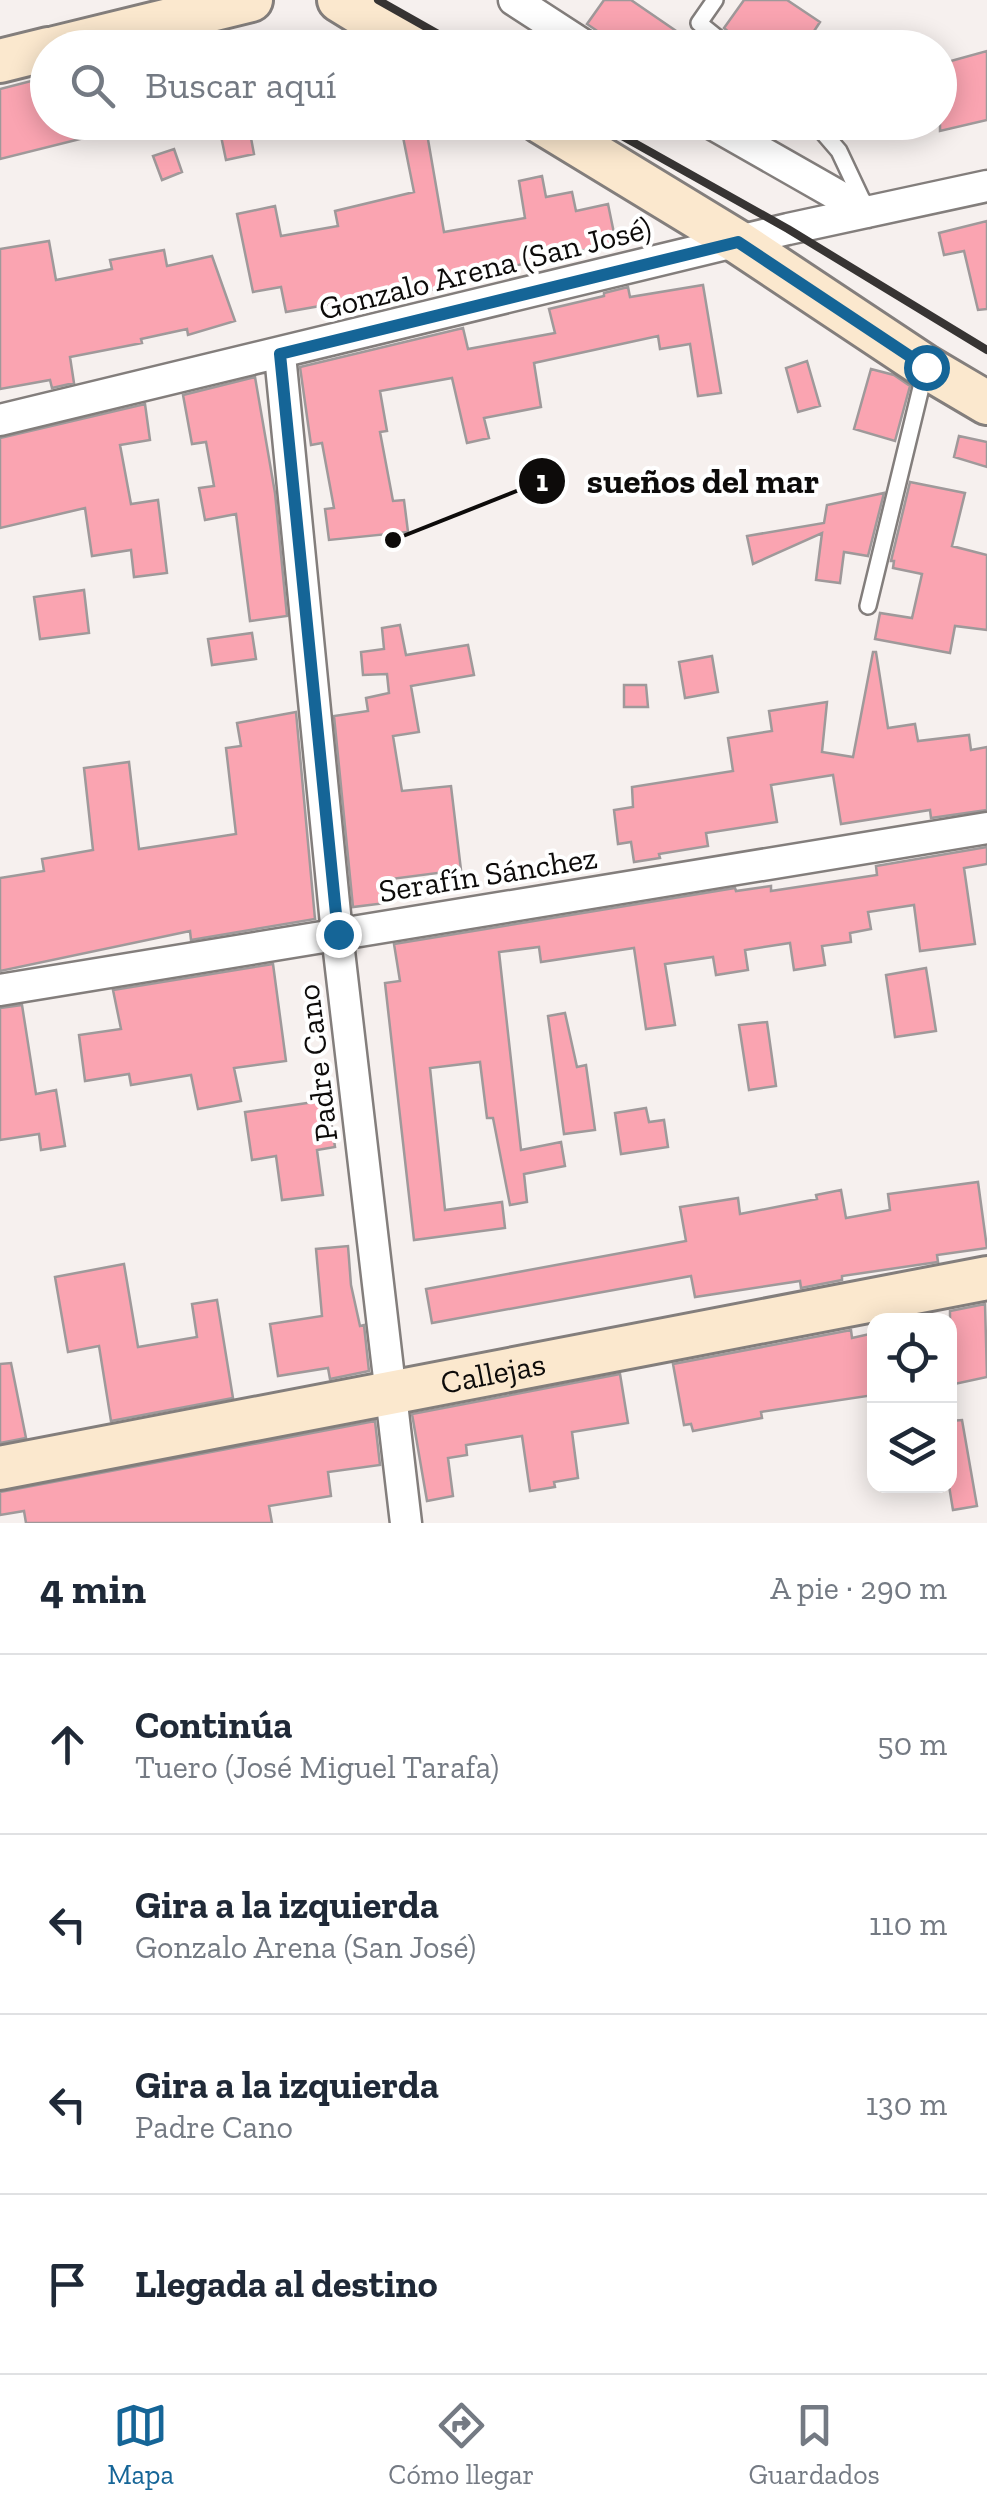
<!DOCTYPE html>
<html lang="es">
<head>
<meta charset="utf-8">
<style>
	body { margin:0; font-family:"Zilla Slab",serif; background:#f2f2f3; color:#1f2937 }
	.controls { position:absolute; right:30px; bottom:30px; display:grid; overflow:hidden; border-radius:20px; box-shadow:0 5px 25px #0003 }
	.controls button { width:90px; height:90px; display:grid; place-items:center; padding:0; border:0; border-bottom:2px solid #e0e1e3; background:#fff; color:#1f2937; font:50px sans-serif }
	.stop { position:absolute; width:30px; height:30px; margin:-22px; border:8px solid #156597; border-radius:50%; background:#fff }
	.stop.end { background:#156597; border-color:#fff; box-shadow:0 2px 10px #0008 }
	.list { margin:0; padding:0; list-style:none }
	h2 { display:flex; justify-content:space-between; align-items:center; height:130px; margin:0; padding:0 40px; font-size:42px }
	h2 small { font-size:32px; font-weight:400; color:#747a83 }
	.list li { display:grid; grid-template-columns:65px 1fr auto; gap:30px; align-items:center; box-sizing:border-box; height:180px; padding:0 40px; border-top:2px solid #e0e1e3 }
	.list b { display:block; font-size:38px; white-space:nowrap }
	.list p { margin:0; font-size:32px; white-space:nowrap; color:#747a83 }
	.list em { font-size:32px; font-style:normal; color:#747a83 }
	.icon { flex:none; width:55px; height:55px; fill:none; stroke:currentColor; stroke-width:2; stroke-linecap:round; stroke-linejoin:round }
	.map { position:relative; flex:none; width:987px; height:1523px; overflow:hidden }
	.search { position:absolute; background:#fff; box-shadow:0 5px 25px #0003; left:30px; right:30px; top:30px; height:110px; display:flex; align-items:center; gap:25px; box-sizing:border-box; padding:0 35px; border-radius:55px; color:#747a83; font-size:38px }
	.sheet { height:850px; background:#fff }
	nav { display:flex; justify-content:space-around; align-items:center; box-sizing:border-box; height:140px; border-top:2px solid #e0e1e3; background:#fff; font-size:28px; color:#747a83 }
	nav a { display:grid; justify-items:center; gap:5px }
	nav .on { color:#156597 }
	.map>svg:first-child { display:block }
</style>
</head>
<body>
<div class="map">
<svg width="987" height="1523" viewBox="0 0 987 1523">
	<rect width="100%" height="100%" fill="#f6f0ee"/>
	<path fill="#faa4b1" stroke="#9f999a" stroke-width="2.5" d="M604,0h27l70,48h-79l-35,-24z
		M744,0h43l33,22 -17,26h-62l-3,-8 -14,-12z
		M987,51v69l-47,11v-67z
		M35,80l11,42h69l1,8 -116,29v-70z
		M218,122h30l6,32 -28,6z
		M400,122h25l19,110 81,-14 -6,-37 23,-5 4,21 26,-5 4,19 32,-7 8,39 -165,37 1,5 -96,22 -2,-7 -68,12 -5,-25 -28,5 -16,-78 38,-8 6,30 57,-10 -3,-15 79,-19z
		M174,149l8,23 -20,8 -9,-24z
		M987,221v88l-9,1 -14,-59 -20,4 -5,-22z
		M49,241l7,39 56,-11 -2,-9 54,-10 3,16 45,-10 23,65 -47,14 -1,-6 -46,10 1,4 -72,14 4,26 -22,5 -2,-8 -50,9v-140z
		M703,285l18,108 -23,3 -8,-52 -30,5 -2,-13 -124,27 7,44 -57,11 5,20 -22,5 -15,-65 -72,13 7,40 -7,1 13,69 11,-1 4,32 -79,8 -4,-31 9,-1 -12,-65 -11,2 -11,-78 163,-39 5,21 87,-16 -6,-24 55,-13v-3l24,-6 2,10z
		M807,361l13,45 -22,6 -12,-44z
		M871,369l23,6 16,11 -15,55 -41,-12z
		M255,377l20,116 12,123 -37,5 -14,-107 -31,6 -6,-32 15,-2 -8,-44 -14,2 -9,-49z
		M145,404l5,36 -30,5 11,59 27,-4 9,73 -33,4 -3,-27 -39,6 -7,-48 -85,20v-90z
		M959,436l28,6v25l-33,-10z
		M910,482l55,11 -13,53 35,9v75l-32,-4 -5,27 -75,-14 5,-26 32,5 10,-44 -29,-6 1,-7h-3z
		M884,493l-16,63 -24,-4 -4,31 -24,-3 6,-47 -69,31 -6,-28 77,-13 3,-18z
		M84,590l5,43 -49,6 -6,-42z
		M400,625l6,30 62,-10 6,30 -63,11 8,46 -26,4 9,55 49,-5 10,84 -78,10 3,23 -33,4 -19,-191 34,-5 -2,-13 23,-5 -2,-19 -24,1 -2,-23 23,-3 -2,-21z
		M252,633l4,26 -44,6 -4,-26z
		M873,652h3l12,76 27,-4 3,17 51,-6 2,15 16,-3v63l-56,8 -1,-8 -89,14 -8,-49 -62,10 6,37 -71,11 2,13 -49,8 1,4 -26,4 -3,-20 -13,2 -4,-34 19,-3 -1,-20 101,-16 -5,-33 44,-7 -3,-20 58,-9 -5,50 31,5z
		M712,656l6,36 -33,6 -6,-36z
		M624,685h22l2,22h-24z
		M296,712l19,207 -124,21 -1,-9 -190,40v-93l44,-7 -2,-12 51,-9 -9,-82 45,-6 10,87 97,-15 -10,-86 15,-2 -4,-23z
		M987,847v17l-23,4 11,76 -55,7 -6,-46 -46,7 3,17 -21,4 1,9 -29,4 3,19 -31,5 -4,-27 -45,7 3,20 -32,5 -3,-18 -48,7 10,61 -29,4 -12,-81 -93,14 -2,-15 -40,5 22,198 40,-8 4,24 -41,8 3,28 -17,3 -17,-87h-6l-7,-56 -50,6 15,142 57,-8 3,26 -91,12 -29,-257 15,-2 -6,-37 341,-56 1,3 35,-5v5l106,-16 -1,-9z
		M273,964l13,97 -52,7 7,33 -43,8 -7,-34 -60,10 -2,-11 -44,7 -6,-46 42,-6 -8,-39z
		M926,968l10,63 -41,6 -9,-62z
		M22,1005l14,89 20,-4 9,56 -24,4 -2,-16 -39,6v-132z
		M565,1013l12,54 9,-2 9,65 -31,4 -16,-118z
		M767,1022l9,64 -27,4 -10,-65z
		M328,1100l7,47 -18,3 6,45 -41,5 -6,-44 -24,4 -7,-48z
		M646,1108l3,14 15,-2 4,27 -47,7 -6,-41z
		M978,1182l9,66 -50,7 1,7 -96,14v4l-41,8 -1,-7 -105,16 -4,-21 -259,47 -6,-34 260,-48 -6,-34 58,-9 2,16 77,-15 -1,-4 25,-5 5,28 44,-8 -2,-16z
		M348,1246l3,39 9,41 4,-1 5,46 -39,8 -2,-11 -50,8 -8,-52 52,-8 -6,-67z
		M124,1264l14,83 59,-10 -5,-33 25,-4 16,98 -122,23 -12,-75 -31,6 -13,-75z
		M985,1304l2,73 -37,8v-74z
		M851,1330l1,8 22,-5v62l-113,17 1,6 -69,13 -2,-7 -7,1 -11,-61z
		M11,1363l15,75 -26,5v-79z
		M620,1374l8,49 -56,9 6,46 -24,4 1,5 -25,4 -8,-55 -56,9 1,10 -19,3 5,38 -26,5 -15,-87z
		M962,1420l15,86 -24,4 -4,-24 1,-65z
		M375,1421l5,44 -52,7 3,24 -62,10 3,17h-246l-2,-12 -24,4v-23z"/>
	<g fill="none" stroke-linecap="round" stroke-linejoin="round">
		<g stroke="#837e7c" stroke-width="20">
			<path id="lane" d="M715,0l-16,23 31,25
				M814,122l25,29 25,53
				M868,606l57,-235"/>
		</g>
		<g stroke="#837e7c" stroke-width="35">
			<path id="street" d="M514,0l74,48
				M709,122l158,90
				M280,355l57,579 69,589
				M0,420l788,-191 199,-43
				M0,990l987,-162"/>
		</g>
		<g stroke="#837e7c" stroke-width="48">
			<g id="secondary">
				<path d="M339,0l78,48"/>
				<path d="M55,48l196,-48"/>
				<path d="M0,61l48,-12"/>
				<path d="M541,122l197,120 188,125 61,36"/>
				<path id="s1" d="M0,1468l987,-190"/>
			</g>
		</g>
		<use href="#lane" stroke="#fff" stroke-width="15"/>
		<use href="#street" stroke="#fff" stroke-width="30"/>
		<use href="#secondary" stroke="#fbe8ce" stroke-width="42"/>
		<path stroke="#373433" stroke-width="8" d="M378,0l85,48
			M597,122l191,107 199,121"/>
	</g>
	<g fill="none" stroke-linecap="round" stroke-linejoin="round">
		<path stroke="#156597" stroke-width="12" d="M338,934l-58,-580 458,-112 188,125"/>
	</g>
	<g text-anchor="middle" stroke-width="8" stroke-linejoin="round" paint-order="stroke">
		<g font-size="32" fill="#0d0b0a" stroke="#fff">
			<text transform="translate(485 268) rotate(-14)" y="11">Gonzalo Arena (San José)</text>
			<text transform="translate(488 874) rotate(-9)" y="11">Serafín Sánchez</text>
			<text transform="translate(317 1063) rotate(-97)" y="11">Padre Cano</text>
			<text dy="11" stroke="none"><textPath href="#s1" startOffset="502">Callejas</textPath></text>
		</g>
	</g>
	<path fill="none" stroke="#0d0b0a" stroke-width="4" d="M393 540L542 481"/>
	<g fill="#0d0b0a" stroke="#fff" stroke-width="4">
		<circle cx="393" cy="540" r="10"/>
		<circle cx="542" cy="481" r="25"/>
	</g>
	<g font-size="30" text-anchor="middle" font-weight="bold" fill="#fff">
		<text x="542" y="491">1</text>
	</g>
	<g font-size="35" text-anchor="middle" font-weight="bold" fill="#0d0b0a" stroke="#fff" stroke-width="8" stroke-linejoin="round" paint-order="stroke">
		<text x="703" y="493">sueños del mar</text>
	</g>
</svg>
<div class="controls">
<button><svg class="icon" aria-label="locate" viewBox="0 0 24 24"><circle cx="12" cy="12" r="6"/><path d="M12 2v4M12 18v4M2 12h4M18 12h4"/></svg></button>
<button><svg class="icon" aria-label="layers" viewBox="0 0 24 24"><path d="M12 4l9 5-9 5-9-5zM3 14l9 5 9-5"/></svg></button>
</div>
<div class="stop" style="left:926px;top:367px"></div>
<div class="stop end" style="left:338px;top:934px"></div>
<div class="search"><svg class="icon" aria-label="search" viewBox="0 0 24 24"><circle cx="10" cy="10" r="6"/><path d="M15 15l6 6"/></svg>Buscar aquí</div>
</div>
<section class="sheet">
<h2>4 min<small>A pie · 290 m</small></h2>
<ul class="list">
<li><svg class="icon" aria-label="ahead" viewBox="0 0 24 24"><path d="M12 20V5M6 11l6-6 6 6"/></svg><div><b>Continúa</b><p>Tuero (José Miguel Tarafa)</p></div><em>50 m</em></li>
<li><svg class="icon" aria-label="left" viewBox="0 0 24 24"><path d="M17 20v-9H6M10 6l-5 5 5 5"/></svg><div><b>Gira a la izquierda</b><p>Gonzalo Arena (San José)</p></div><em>110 m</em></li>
<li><svg class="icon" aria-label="left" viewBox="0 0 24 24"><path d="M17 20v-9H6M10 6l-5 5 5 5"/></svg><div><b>Gira a la izquierda</b><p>Padre Cano</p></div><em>130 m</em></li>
<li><svg class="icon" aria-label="arrive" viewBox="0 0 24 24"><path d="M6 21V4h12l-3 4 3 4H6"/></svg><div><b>Llegada al destino</b></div></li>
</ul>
</section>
<nav>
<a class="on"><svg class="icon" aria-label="map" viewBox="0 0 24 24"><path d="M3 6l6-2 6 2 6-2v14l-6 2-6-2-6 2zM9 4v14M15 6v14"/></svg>Mapa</a>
<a><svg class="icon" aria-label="directions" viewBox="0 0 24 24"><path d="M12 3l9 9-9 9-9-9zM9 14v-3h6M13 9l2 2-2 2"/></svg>Cómo llegar</a>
<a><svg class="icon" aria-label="saved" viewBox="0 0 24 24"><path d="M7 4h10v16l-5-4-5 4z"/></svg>Guardados</a>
</nav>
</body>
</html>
